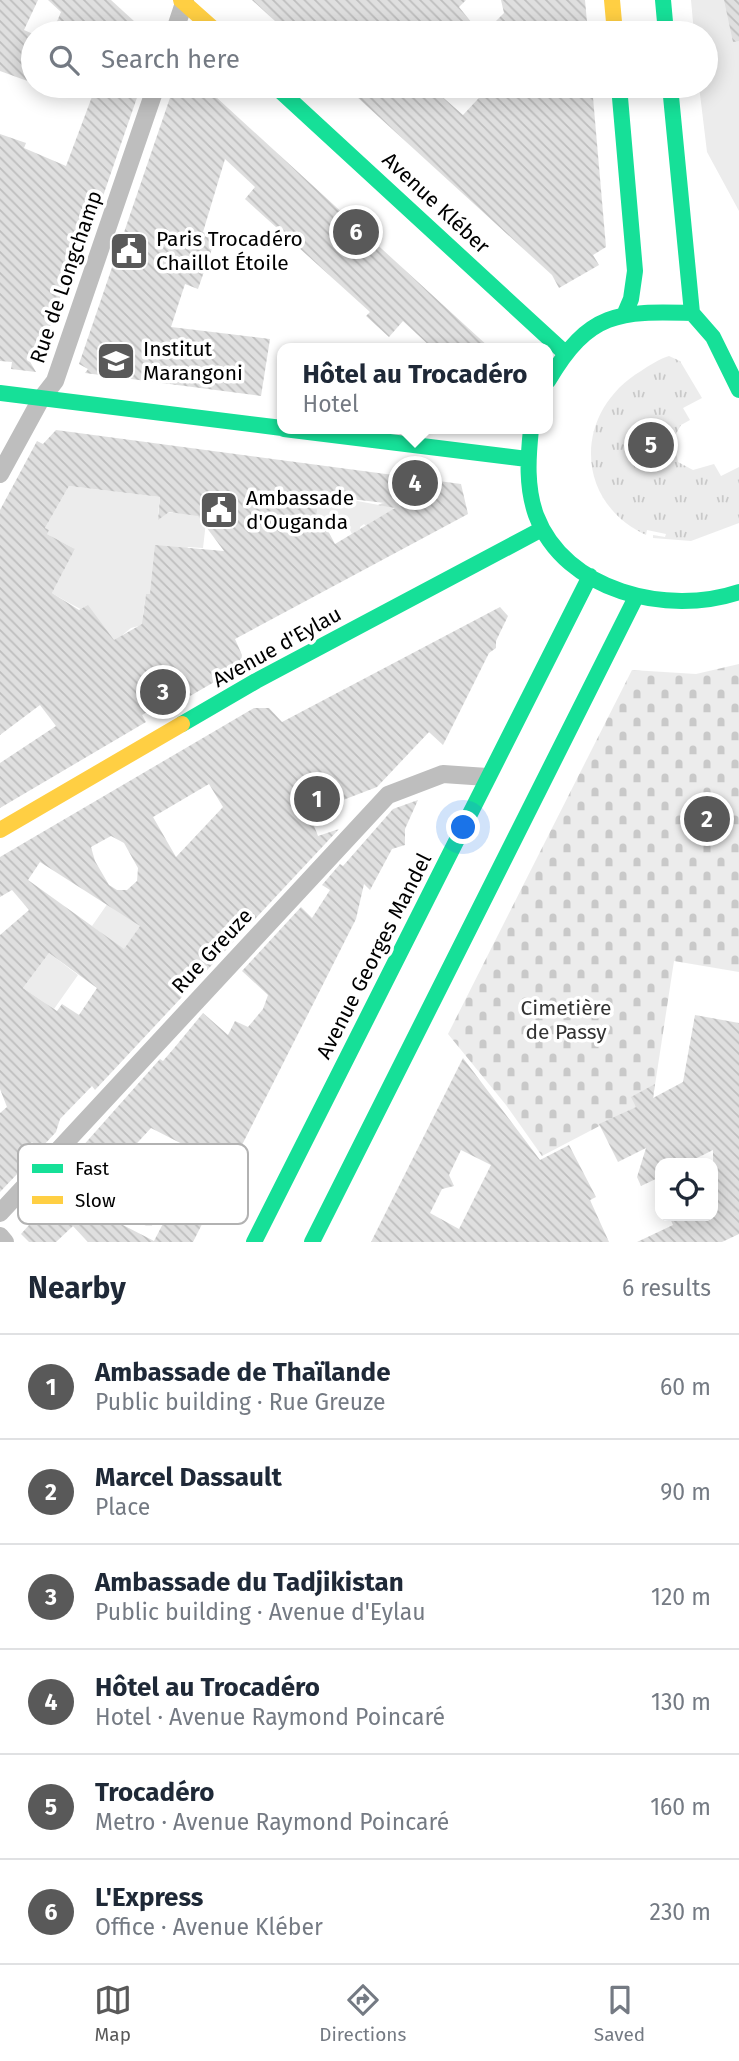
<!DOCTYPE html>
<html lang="en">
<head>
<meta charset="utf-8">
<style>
	body { margin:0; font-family:"Fira Sans",sans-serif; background:#f2f2f3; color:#1f2937 }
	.controls { position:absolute; right:21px; bottom:21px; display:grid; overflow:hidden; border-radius:14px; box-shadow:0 4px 18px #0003 }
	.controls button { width:63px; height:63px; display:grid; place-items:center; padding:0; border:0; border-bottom:2px solid #e0e1e3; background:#fff; color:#1f2937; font:35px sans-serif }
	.you { position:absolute; left:464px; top:828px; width:24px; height:24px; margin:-18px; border:5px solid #fff; border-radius:50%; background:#1a73e8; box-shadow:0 0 0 10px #1a73e833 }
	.badge { display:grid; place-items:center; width:46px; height:46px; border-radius:50%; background:#595959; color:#fff; font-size:23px; font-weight:700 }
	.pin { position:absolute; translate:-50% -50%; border:4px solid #fff; box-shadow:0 2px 7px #0006 }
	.popup { position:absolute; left:277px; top:343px; width:276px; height:91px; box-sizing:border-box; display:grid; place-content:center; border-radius:14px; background:#fff; filter:drop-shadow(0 2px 5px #0005); font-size:23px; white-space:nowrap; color:#747a83 }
	.popup b { font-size:26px; color:#1f2937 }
	.popup::after { content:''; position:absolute; left:50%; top:100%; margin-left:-14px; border:14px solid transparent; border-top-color:#fff }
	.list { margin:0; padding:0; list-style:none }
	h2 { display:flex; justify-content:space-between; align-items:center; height:91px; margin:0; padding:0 28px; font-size:30px }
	h2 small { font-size:23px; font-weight:400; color:#747a83 }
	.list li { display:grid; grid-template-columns:46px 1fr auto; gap:21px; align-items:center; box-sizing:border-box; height:105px; padding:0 28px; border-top:2px solid #e0e1e3 }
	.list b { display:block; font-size:26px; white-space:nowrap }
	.list p { margin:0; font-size:23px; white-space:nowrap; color:#747a83 }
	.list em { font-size:23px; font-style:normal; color:#747a83 }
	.icon { flex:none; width:38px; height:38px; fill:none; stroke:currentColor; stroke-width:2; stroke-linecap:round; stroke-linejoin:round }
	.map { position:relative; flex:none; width:739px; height:1242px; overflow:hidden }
	.search { position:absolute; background:#fff; box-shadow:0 4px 18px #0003; left:21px; right:21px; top:21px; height:77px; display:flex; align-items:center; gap:18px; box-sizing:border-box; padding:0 24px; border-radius:38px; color:#747a83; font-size:26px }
	.sheet { height:721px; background:#fff }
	nav { display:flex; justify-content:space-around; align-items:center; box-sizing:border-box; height:98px; border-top:2px solid #e0e1e3; background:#fff; font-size:19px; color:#747a83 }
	nav a { display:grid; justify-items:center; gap:4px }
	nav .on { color:#595959 }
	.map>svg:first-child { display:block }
</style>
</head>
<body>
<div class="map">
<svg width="739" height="1242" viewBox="0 0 739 1242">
	<defs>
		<pattern id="grass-tufts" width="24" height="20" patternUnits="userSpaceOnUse" patternTransform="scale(1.75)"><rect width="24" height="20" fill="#ececec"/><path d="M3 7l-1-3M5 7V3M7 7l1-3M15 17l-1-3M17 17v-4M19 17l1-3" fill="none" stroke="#c9c9c9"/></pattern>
		<pattern id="cemetery-stones" width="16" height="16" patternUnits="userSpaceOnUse" patternTransform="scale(1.75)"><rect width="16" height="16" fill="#ececec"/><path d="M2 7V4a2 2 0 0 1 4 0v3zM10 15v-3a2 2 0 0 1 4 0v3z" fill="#c9c9c9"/></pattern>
		<pattern id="building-back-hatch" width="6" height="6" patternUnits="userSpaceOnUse" patternTransform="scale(1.75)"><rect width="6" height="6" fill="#dfdfdf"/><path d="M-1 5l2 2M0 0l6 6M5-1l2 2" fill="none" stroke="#bebebe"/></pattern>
	</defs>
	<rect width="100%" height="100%" fill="#fff"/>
	<path fill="url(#grass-tufts)" d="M669,356l11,5 22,37 -19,10 7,12 -9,5 -8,14 5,23 15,8 21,-6 7,12 18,-9v56l-48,18 -38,-3v-3l12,2 1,-3 -19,-4 -1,5c-73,-34 -72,-124 -5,-164 9,-6 18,-12 28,-15z"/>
	<path fill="url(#cemetery-stones)" d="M739,664v308l-65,-11 -21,137 -111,58 -36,-51 -58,-71 184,-364 64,4z"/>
	<path fill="#ececec" d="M691,0h48v211l-32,-59 -8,-66h7v-53h-12z
		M176,485l26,36 4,1 -3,26 -15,-1 -30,48 -12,-1 -3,21 10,1 -3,7 -19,5 -17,14c-15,-28 -35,-32 -62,-49l23,-44 -28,-15 -2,-6 24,-42 91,11 -2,18 5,1 3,-4 7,1z
		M319,494l60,11 3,-2 12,1 -1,8 -27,14 -2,-2 -4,3v2l-8,5 -5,-10 -10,-1 -22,9v-7l-21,-25 24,3z
		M108,903l32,23 -16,24 -32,-24z
		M49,953l29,22 -24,34 -31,-21z
		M135,1205l20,10 -3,11h-6l-18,-11 1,-7z"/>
	<path fill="url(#building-back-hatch)" fill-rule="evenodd" d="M0,0h38l-14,30 9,4v49l-33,-12z
		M48,0h63l36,33h-95l9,-21z
		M252,0h214l-7,7 21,26h-192z
		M501,0h84l3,33h-46l-8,-7 -7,7h-43l20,-20z
		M724,0h15v41l-6,1z
		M96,86h45l-68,197 -7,-3 -25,73 -12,7 7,12 -25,-3 1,-7 -12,-1v-227l26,9 -2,5 42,18z
		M174,86h30l286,262h-58l-29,-27 -14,16 -23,-21 4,-4 -125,-113 10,-12 -30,-28 -22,73 13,5 -18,52 -13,-5 -14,43 99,12 -9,57 -176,-23 3,-4 -9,-5z
		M345,86h85l33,29 27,-29h102l14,161 -13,8 6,10 -40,23 -7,-13z
		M56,430l405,54 7,30 -233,125 7,16 -1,8 -6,7 -45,26 -4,-6 -44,25 4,7 -146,86v-45l56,-37 -16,-21 -40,30v-225l37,-69 6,3zM69,486l91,11 -2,23 11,-8 29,4 26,35 -69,-6 -5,49h-4l-4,30 -28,16 -26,-35 -9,5 -27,-17 23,-44 -28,-15 2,-4 -4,-2zM308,494l77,9 -7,2 17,3 -60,36 -9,-17 -12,5 3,-22z
		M500,607l8,9 -12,25v7l-7,5 -46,92 -14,-13 -52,55 -68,26 9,23 21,-7 -244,261 -3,-4 -32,33 -4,13 -14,15 -11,-5 8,9 -39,41v-79l7,-6 -7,-18v-154l29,-25 -17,-20 -12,7v-40l254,-149h15l13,14zM209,784l14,23 -47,50 -23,-40zM111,836l13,7 14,25 -1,13 -10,9h-10l-8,-5 -14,-24 -4,-14zM40,862l100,64 -16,23 -96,-69zM49,953l48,35 -18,27 -17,-11 -5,7 -34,-23z
		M418,800l-13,29v16l-13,4 -22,41 -6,-6 -8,35 -163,323h-105l-15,-16 -17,16h-27l-8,-8 8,-9 -3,-2 31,-34 -10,-9 11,-12 59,54 37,19 15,-29 -32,-16h-14l3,-6 -60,-30 13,-13 2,1 79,-89 3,2 12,-14 28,-34 25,22 7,-14 13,6 15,-18 5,-14 -26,-24 59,-64 11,11 18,-28 -8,-5 18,-21 3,2 50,-57zM151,1128l41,21 -16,27 -49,-22z
		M695,1015l44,8v211l-17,8h-85l36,-17 -4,-9h44v-66l-26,13h-27v14l-19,9 -4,-9 9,-29 -28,14 -19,-38 37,-17 -5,-10 24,-13 -2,14 30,-16z
		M463,1058l77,102 29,-15 27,52 -6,3 19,42h-238zM461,1150l30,15 -32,64 -29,-16 12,-24 12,-3 -5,-11z"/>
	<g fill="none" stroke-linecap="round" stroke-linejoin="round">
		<path stroke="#bebebe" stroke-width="18" d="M174,33l11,-33
			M0,474l41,-75 14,-18 101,-295
			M0,1213l388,-418 55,-21 44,3
			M0,1236l5,6"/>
		<path stroke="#16e098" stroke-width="16" d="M663,0l3,33
			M275,86l290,267
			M619,86l16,185 -4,28 -6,14
			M670,86l22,227 21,24 26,53
			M548,381c41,-70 71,-70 144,-68
			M0,393l282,35
			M284,429l243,30
			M531,429c-3,29 -5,58 5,86 29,77 132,101 203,77
			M182,724l74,-43 286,-152
			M254,1242l336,-666
			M312,1242l324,-645"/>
		<path stroke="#ffcf43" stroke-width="16" d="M181,0l37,33
			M612,0l3,33
			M0,830l182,-106"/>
	</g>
	<defs>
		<g id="civic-square" transform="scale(2.0125)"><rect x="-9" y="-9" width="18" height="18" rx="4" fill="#595959" stroke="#fff"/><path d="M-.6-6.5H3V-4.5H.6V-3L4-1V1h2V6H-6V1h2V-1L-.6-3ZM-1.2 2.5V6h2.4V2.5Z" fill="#fff"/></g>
		<g id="university-square" transform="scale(2.0125)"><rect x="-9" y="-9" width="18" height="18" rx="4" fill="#595959" stroke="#fff"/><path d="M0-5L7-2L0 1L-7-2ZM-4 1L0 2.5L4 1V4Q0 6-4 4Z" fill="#fff"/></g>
	</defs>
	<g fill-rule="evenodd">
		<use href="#civic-square" x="129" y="251"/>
		<use href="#university-square" x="116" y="361"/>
		<use href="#civic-square" x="219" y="510"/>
	</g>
	<g text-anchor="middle" stroke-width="7" stroke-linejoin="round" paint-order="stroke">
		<g font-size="21" fill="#000" stroke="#fff">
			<text transform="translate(436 203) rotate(43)" y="7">Avenue Kléber</text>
			<text transform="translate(66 277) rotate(-71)" y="7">Rue de Longchamp</text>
			<text transform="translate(277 647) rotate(-29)" y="7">Avenue d'Eylau</text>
			<text transform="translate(212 951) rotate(-47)" y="7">Rue Greuze</text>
			<text transform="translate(374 956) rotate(-63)" y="7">Avenue Georges Mandel</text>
		</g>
		<g font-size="21" fill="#000" stroke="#fff" text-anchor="start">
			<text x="156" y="246">Paris Trocadéro<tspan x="156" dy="24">Chaillot Étoile</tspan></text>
			<text x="143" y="356">Institut<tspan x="143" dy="24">Marangoni</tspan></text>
			<text x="246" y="505">Ambassade<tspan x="246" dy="24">d'Ouganda</tspan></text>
		</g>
		<g font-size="21" fill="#333" stroke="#fff">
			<text x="566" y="1015">Cimetière<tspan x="566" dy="24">de Passy</tspan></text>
		</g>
	</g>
	<rect x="18" y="1144" width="230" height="80" rx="10" fill="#fff" stroke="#b2b2b2" stroke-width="2"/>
	<rect x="32" y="1164" width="31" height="9" fill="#16e098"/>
	<rect x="32" y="1196" width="31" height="8" fill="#ffcf43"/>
	<g font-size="19" fill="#000">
		<text x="75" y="1175">Fast</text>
		<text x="75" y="1207">Slow</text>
	</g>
</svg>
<div class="controls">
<button><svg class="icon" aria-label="locate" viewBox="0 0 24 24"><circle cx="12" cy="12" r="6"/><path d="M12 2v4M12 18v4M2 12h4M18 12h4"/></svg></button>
</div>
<div class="you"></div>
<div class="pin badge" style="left:317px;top:799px">1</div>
<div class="pin badge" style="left:707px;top:819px">2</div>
<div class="pin badge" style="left:163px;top:692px">3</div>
<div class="pin badge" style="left:415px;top:483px">4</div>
<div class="popup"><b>Hôtel au Trocadéro</b>Hotel</div>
<div class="pin badge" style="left:651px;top:445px">5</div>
<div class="pin badge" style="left:356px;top:232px">6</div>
<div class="search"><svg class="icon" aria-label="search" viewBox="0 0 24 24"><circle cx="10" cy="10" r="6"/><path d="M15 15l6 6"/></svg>Search here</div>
</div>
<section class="sheet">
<h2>Nearby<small>6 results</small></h2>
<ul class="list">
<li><span class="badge">1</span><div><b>Ambassade de Thaïlande</b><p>Public building · Rue Greuze</p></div><em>60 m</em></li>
<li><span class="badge">2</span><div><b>Marcel Dassault</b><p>Place</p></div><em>90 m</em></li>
<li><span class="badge">3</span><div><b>Ambassade du Tadjikistan</b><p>Public building · Avenue d'Eylau</p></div><em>120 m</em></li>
<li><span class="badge">4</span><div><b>Hôtel au Trocadéro</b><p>Hotel · Avenue Raymond Poincaré</p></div><em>130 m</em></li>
<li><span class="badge">5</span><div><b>Trocadéro</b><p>Metro · Avenue Raymond Poincaré</p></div><em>160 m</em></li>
<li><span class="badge">6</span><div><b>L'Express</b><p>Office · Avenue Kléber</p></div><em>230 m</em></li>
</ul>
</section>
<nav>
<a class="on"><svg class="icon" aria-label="map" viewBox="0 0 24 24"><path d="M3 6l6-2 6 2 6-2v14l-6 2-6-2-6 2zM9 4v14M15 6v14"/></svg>Map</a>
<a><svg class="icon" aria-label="directions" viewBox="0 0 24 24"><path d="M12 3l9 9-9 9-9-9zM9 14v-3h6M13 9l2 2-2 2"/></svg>Directions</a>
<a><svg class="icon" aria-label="saved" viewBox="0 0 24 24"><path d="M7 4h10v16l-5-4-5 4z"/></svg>Saved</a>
</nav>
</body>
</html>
